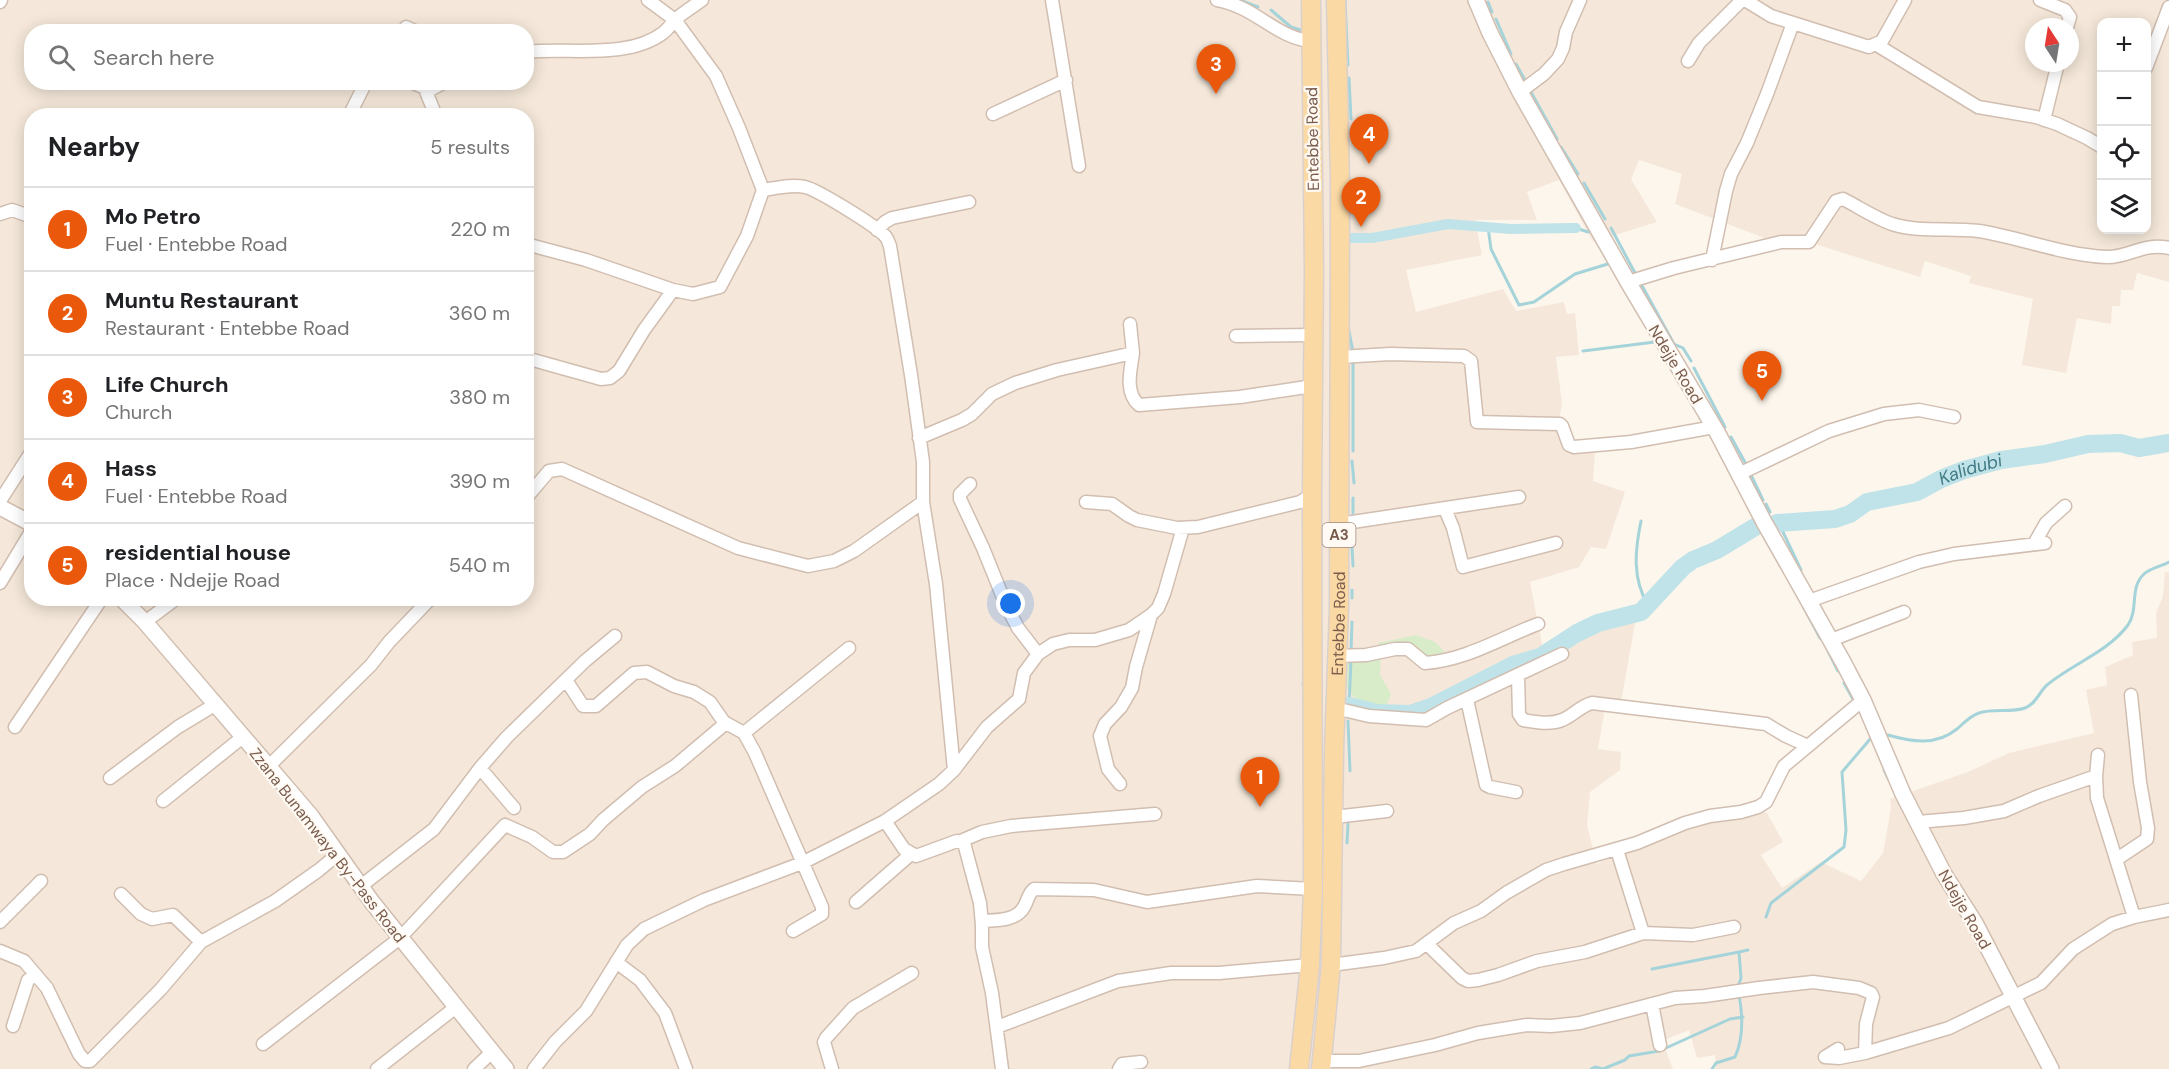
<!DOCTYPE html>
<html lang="en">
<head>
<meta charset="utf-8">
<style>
	body { margin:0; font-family:"DM Sans",sans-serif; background:#f6f6f6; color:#202124 }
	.controls { position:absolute; right:18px; top:18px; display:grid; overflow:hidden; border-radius:12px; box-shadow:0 3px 15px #0003 }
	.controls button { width:54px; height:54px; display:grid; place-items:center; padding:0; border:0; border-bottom:2px solid #e0e0e0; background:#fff; color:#202124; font:30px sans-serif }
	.compass { position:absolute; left:2025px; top:18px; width:54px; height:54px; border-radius:50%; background:#fff; box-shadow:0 3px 15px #0003; rotate:348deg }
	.you { position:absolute; left:1011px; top:604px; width:21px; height:21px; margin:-15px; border:4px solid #fff; border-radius:50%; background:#1a73e8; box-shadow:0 0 0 9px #1a73e833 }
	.badge { display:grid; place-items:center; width:39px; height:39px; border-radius:50%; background:#ea580c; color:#fff; font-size:20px; font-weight:700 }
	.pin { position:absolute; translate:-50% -50px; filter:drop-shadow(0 2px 3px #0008) }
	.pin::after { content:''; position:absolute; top:32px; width:21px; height:18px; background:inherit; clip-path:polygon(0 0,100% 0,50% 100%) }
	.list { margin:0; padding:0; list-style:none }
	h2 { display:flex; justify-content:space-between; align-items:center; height:78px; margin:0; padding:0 24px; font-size:26px }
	h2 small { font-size:20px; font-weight:400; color:#757577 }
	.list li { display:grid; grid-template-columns:39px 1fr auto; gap:18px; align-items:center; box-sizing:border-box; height:84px; padding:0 24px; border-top:2px solid #e0e0e0 }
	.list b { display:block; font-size:22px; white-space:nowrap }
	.list p { margin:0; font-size:20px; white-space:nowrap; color:#757577 }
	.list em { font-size:20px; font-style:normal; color:#757577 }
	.icon { flex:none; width:33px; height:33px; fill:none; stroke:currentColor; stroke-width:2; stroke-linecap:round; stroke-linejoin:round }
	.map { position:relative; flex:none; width:2169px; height:1069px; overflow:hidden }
	.search { position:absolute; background:#fff; box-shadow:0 3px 15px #0003; left:24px; top:24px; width:510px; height:66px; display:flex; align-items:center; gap:15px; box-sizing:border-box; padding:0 21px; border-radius:24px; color:#757577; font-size:22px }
	.panel { position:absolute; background:#fff; box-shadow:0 3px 15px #0003; left:24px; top:108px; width:510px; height:498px; border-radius:24px }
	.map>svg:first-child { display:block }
</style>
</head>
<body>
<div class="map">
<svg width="2169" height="1069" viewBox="0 0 2169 1069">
	<rect width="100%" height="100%" fill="#fdf6ec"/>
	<path fill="#f5e8da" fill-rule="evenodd" d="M0,0h2169v282l-32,-9 -4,17h-12l-1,16h-8l-1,18 -34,-6 -11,55 -44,-8 11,-66 -64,-16 2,-7 -46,-15 -5,16 -118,-37 -27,2 -100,-38 7,-30 -43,-14 -8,19 26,43 -64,20 -34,-62 -32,12 10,28h-62l7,35 -76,15 10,42 87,-23 13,22 48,-9 3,12 8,-1 4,42 -23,2 6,46 -5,29 7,16 10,5 21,-1 -2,29 32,11 -19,57 -15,-2 -12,20 -49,15 15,78 14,-7 24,-18 18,-8 35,-9 -15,84 -15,1 -8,46 23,3 -1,18 -30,22 -3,34 10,38 22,-11 82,-30 34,-4 28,-7 4,1 16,29 -22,13 21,33 39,-26 40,19 22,-28 8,-45 -1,-9 78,-27 41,-19 85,-20 -8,-43 21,-5 -2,-18 28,-12 -1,-13 25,-4 -1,-25 7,-17 2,-24h4v497h-453l-1,-14 -18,3 -8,-28 -27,11 11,28h-1673zM2102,22h44v208h-44zM2034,27h36v36h-36zM32,32h494v50h-494zM32,116h494v482h-494z"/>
	<path fill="#d8ecc9" d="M1416,635l19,7 10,10 -2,6 -10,3 -55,-15v-3z
		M1342,653l39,2 -1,20 11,19 -6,16c-22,2 -31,-14 -44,-29z"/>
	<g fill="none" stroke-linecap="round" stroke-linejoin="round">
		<path stroke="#a5d3da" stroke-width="3" d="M1240,0l18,7
			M1345,0l3,65
			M1488,2l4,10
			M1271,10l20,17 13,4
			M1496,19l15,35
			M1516,64l9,16
			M1349,78l2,41
			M1531,92l26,47
			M1351,134v-5
			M1561,147l17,27
			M1584,183l21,36
			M1488,227l3,22 28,56 15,-3 41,-28 36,-11
			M1576,228l12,4 3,-2
			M1611,228l24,45
			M1640,282l34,62 9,4 8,13
			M1348,326l5,26
			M1583,351l72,-9
			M1694,368l31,59
			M1731,437l16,29
			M1353,451v-89
			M1352,461l2,22
			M1751,475l12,25
			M1766,504l4,8
			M1353,513v-15
			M1641,521c-6,29 -9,58 7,84
			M1351,527l2,39
			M1782,530l19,40
			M1352,598v-8
			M1804,608l16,30
			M1351,651l1,-29
			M1828,651l10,20
			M1844,683l9,16
			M1303,685l1,-7
			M1349,706l2,-46
			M1348,721l2,50
			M1888,735c24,7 48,11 69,-6 8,-7 13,-13 22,-16 15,-5 32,0 46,-5 11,-4 14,-16 22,-23 25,-21 61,-33 81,-60 11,-16 1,-37 16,-51 6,-6 18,-8 25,-12
			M1884,770l5,10
			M1347,843l1,-19
			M1766,917l5,-14 73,-56 2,-17 -4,-58 29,-34 2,3
			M1652,969l87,-17
			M1738,987l3,-9 -2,-26 9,-2
			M1666,1048l64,-29 13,-2
			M1591,1069l4,-2 8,2 22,-9 4,-4 30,-5
			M1712,1069l4,-6 19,-6c9,-20 8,-41 4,-62"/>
		<path stroke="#bfe3e8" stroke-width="10" d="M1344,238h28l76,-14 63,5 65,-1"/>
		<g stroke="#bfe3e8" stroke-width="18">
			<path id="s1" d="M1777,523l58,-4 15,-5 17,-12 50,-10 24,-13 23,-9 37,-10 44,-6 43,-10 32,-1 19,5 30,-5"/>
			<path d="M1349,706l28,7 33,1 21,-7 82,-42 27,-8 37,-24 21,-10 43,-11 42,-45 10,-7 24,-10 43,-26"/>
		</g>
		<g stroke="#d1beb0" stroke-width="15">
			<path id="minor" d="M1052,0l27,166
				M1217,0c39,7 57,36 92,41l2,-3
				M1745,0l26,16 22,7
				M2040,0l25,10 5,7 -3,10
				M0,2l1,-2
				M406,27l11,5
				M1877,45l101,62 58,10 21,7 30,14 15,9
				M526,52c42,-5 101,8 137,-19 5,-4 9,-10 13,-14 8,-7 18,-13 26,-19
				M1688,61l11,-18 43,-43
				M2146,68l23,-61
				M411,82l19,8 15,-8
				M425,89l11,27
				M1520,92l24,-18 14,-15 5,-11 3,-16 14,-32
				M993,114l73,-34
				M349,116l17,-34
				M2044,120l14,-57
				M763,190c13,-2 29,-6 42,-3 13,3 73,40 81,50 2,3 3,6 4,9l21,129 12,87v40l13,82 18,186
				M0,214l12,-4 20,7
				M877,230l8,-8 7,-4 77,-16
				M526,244l60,16 87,30 20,4 27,-7 27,-51 16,-46 -24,-62 -23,-52 -41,-56 -27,-20
				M1712,260l14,-69 5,-17 16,-31 20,-49 26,-71 76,24 13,-6 23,-41
				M1628,282l46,-14 107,-26h28l27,-41 7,-2c16,8 32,19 49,25 28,9 59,3 87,7 43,7 84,24 127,26 23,1 37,-15 63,-9
				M1236,336l78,-1
				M1133,353c-2,16 -9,39 6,52l101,-8 73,-11
				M1340,357l50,-3 74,2 7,5 6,61 83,2 2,2 7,19 5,2 57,-5 83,-15
				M526,358l75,21 9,-1 9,-7 25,-41 29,-40
				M919,438l43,-18 10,-6 20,-20 23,-11 42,-13 76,-17 -3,-29
				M1739,474l90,-43 55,-17 35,-4 35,7
				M970,484l-10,10v5l23,49 23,57 12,23 20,26
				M526,498l23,-27 13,-2 176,79 70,18 26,-5 20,-10 69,-49
				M0,501l32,-50
				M1086,502l26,2 17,12 8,4 40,8 21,-1 102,-25 12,-7
				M1445,509l8,19 10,39 93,-24
				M1339,524l180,-27
				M2034,544l12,-21 19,-17
				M0,583l32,-53
				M1809,601l110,-39 35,-8 91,-11
				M145,622l32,-24
				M1831,640l73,-28
				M1337,656l29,-1 29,-6h13l17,14c41,-3 76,-25 113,-39
				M1518,675l1,39 4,6c12,2 27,5 39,0 11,-4 18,-14 30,-17l174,21 20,12 22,10
				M566,680l17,26h13l38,-33 13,-1 27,14 20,6 16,10 14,20 20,11 11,20 67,154v7l-29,17
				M1462,701l6,3 18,81 4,2 26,5
				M1335,708l34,8 57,4 21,-12 115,-54
				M15,727l87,-129
				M744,733l105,-85
				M2098,755l-2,21 1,22 37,119
				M269,766l102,-101 18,-23 42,-44
				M480,768l34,40
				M110,778l68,-51 38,-23
				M1120,784l-12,-15 -8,-33 5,-12 16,-17 11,-19 4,-21 15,-52
				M163,801l81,-65
				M1334,817l53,-6
				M885,821l19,28 12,7 41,-15 7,2 16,60 2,22v22l10,46 10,76
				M1918,822l46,-4 40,-7 35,-15 57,-20
				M961,841l21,-9 29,-6 144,-12
				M1617,850l26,83
				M2117,859l30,-20 1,-11 -8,-46 -9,-87
				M361,886l73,-57 46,-61 27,-31 78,-76 30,-25
				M121,894l20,20 11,5 21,-4 28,27
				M856,902l55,-48
				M982,921c15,-1 34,0 42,-14 4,-7 4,-13 10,-18l60,1 53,12 110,-16 56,3
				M0,922l41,-41
				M1427,944l35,34 6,3 10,-1 20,-5 39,-14 48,-9 58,-19 50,2 41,-8
				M0,951l24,10 23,27 32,66 6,7h5l71,-72 40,-47 74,-41 44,-31 19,-16
				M616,962l24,18 25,33 21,56
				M1331,965l53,-7 32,-7 38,-28 27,-12 25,-18 40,-23 18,-6 73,-21 48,-20 25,-7 31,-4 17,-5 8,-5 18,-36 79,-66
				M1652,1004l8,41
				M13,1026l15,-46 8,-5
				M997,1027l121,-46 53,-8h48l91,-8
				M263,1044l137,-106 105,-113 27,12 21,15h10l27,-18 13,-14 39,-33 33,-21 51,-43
				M1838,1049l-13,8 14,1 26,-5 84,-25 92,-45 32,-34 39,-25 22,-7 35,-7
				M1322,1061h37l76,-16 43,-12 49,-8 24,1 29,-3 95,-25 30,-2 54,-8 54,-6 46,6 12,5 2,4 -7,27 -1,29
				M377,1069l79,-62
				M474,1069l18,-17
				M534,1069l21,-27 31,-31 41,-66 17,-16 60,-29 98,-37 83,-42 54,-37 15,-14 33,-43 32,-28 5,-26 14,-19 15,-10 16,-4h26l34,-10 22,-15 7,-7 6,-14 19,-66
				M832,1069l-8,-27 2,-4 27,-30 59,-35
				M1119,1069l3,-5 19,-2"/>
		</g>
		<g stroke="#d1beb0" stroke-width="18">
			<path id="tertiary" d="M1476,0l14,33 30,59 108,190 89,150 47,90 79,140 20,38 40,94 41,80 31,49 76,146
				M0,507l32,17
				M121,598l24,24 166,194 61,86 134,167"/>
		</g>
		<g stroke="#dad1cd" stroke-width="21">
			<g id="primary">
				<path d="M1299,1069l11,-104 3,-76 -1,-394 2,-224 -3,-271"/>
				<path id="s2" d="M1321,1069l10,-104 3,-214 5,-142 1,-428 -4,-181"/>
			</g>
		</g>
		<use href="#minor" stroke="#fff" stroke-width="12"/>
		<use href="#tertiary" stroke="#fff" stroke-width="15"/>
		<use href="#primary" stroke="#fbd9a5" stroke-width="18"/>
	</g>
	<g text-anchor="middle" stroke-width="4.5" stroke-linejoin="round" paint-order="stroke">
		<rect fill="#fffaf3" stroke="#a28b7f" stroke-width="1.5" x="1322.5" y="523" width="33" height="24" rx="4.5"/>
		<g font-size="15" font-weight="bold" fill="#7a5c4d">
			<text x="1339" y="540">A3</text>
		</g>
		<g font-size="16" fill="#7a5c4d" stroke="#fffaf3">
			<text transform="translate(1312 139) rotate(-91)" y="6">Entebbe Road</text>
			<text transform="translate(1676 364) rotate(59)" y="6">Ndejje Road</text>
			<text dy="6" stroke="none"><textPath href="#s2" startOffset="446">Entebbe Road</textPath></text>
			<text transform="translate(328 845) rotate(52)" y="6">Zzana Bunamwaya By-Pass Road</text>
			<text transform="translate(1965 909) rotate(60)" y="6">Ndejje Road</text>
		</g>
		<g font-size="18" font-style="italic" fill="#437c86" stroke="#fffaf3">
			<text dy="6" stroke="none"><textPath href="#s1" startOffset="204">Kalidubi</textPath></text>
		</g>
	</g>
</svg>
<div class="controls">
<button>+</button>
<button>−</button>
<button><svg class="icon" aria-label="locate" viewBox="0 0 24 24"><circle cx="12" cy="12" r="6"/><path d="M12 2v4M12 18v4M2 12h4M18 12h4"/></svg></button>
<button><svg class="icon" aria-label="layers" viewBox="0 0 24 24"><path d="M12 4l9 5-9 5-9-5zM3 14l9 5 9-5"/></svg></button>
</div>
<svg class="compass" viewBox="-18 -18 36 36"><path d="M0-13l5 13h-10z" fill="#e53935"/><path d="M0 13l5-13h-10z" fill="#757577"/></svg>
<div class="you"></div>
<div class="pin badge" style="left:1260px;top:807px">1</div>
<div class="pin badge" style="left:1361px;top:227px">2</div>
<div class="pin badge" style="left:1216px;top:94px">3</div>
<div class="pin badge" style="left:1369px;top:164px">4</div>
<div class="pin badge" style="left:1762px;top:401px">5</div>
<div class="search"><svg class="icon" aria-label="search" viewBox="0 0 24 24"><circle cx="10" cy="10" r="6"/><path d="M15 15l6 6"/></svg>Search here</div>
<section class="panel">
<h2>Nearby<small>5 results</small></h2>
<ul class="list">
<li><span class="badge">1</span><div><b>Mo Petro</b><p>Fuel · Entebbe Road</p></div><em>220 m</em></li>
<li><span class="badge">2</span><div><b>Muntu Restaurant</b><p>Restaurant · Entebbe Road</p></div><em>360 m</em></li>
<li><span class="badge">3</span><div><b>Life Church</b><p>Church</p></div><em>380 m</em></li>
<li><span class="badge">4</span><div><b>Hass</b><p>Fuel · Entebbe Road</p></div><em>390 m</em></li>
<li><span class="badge">5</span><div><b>residential house</b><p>Place · Ndejje Road</p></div><em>540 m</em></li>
</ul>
</section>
</div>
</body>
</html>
